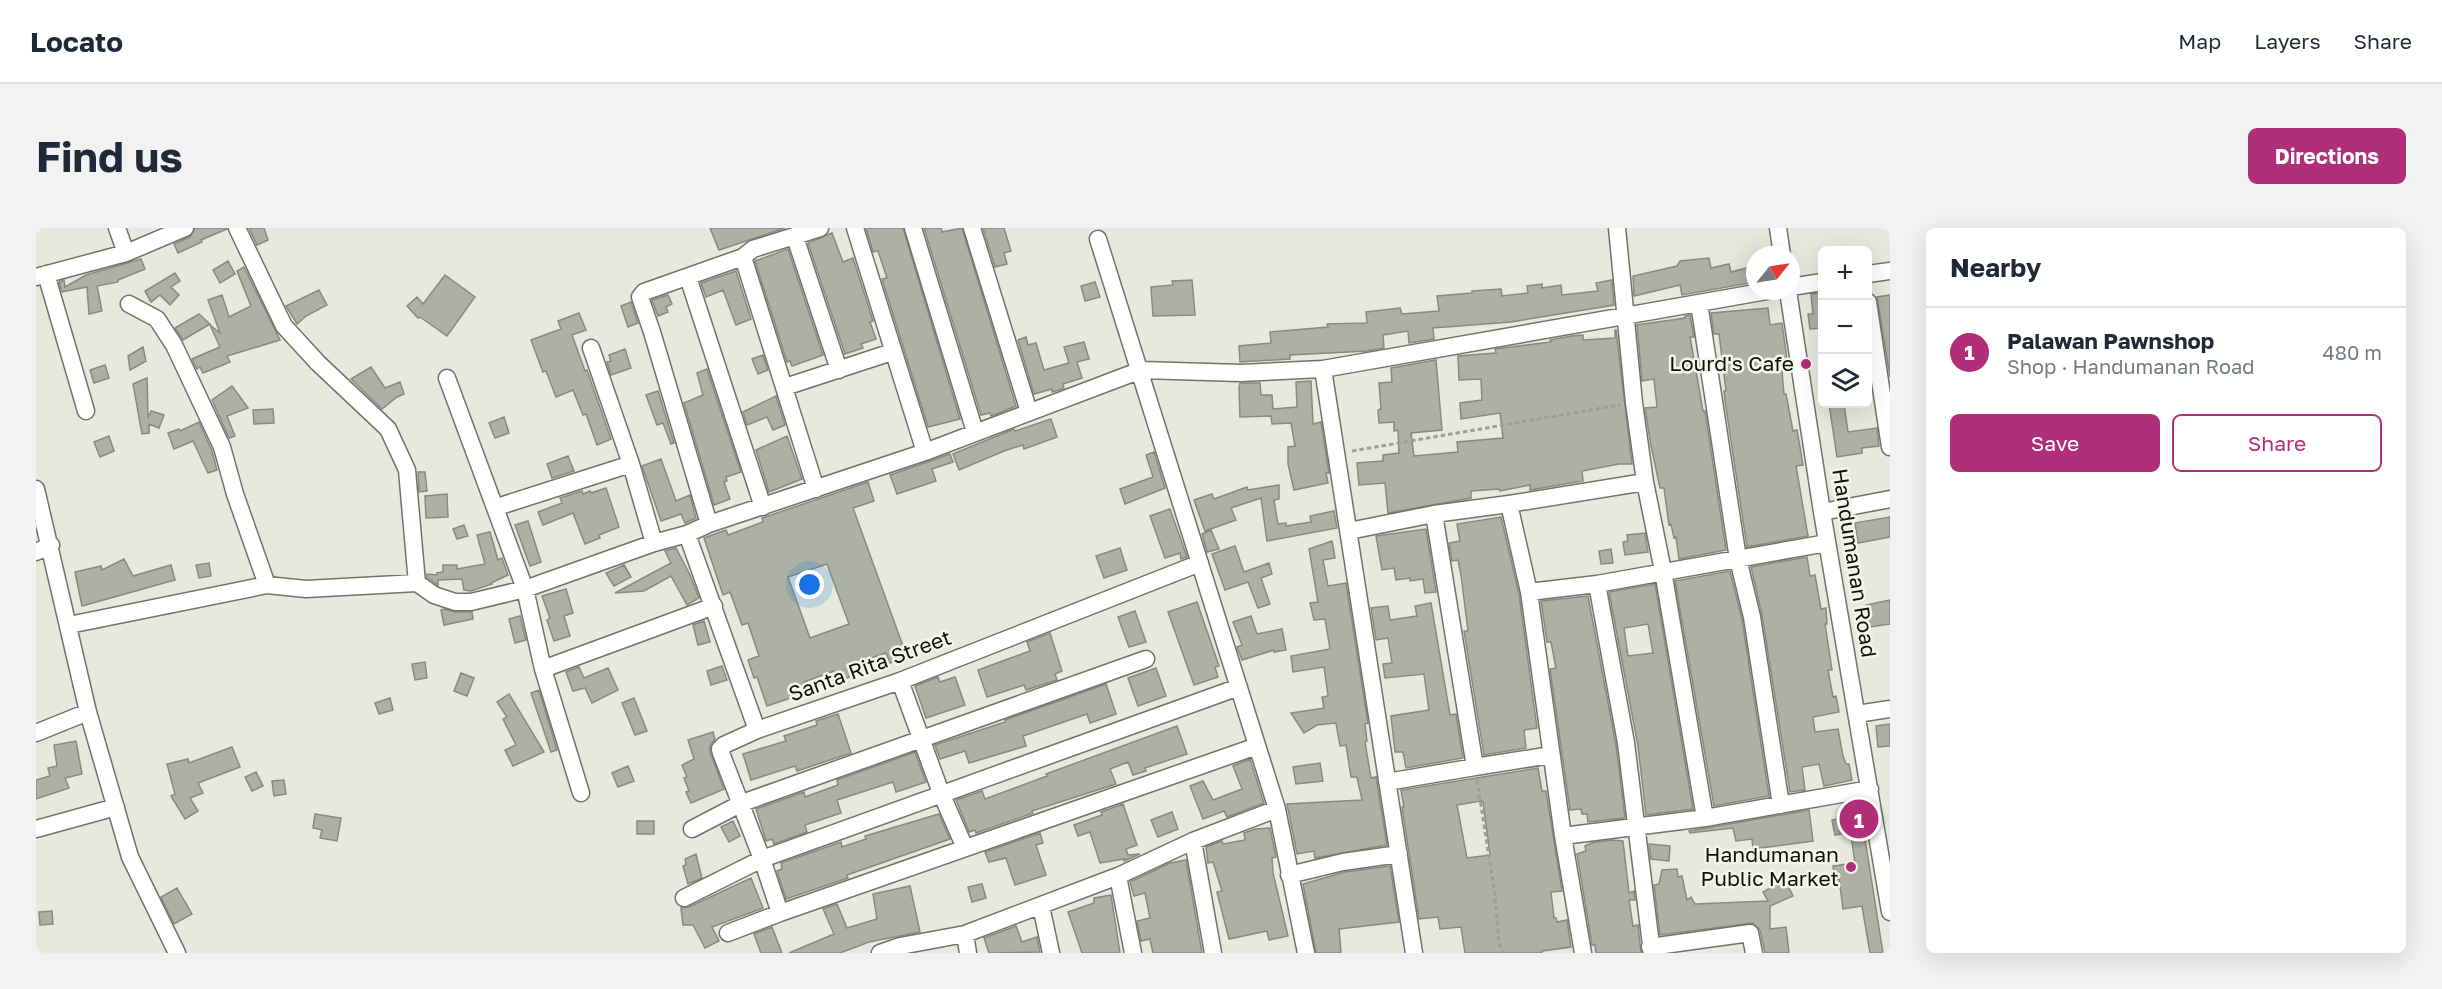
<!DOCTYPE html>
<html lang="en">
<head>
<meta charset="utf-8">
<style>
	body { margin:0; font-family:"Golos Text",sans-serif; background:#f2f2f3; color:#1f2937 }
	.controls { position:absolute; right:18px; top:18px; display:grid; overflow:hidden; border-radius:9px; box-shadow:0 6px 24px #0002 }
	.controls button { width:54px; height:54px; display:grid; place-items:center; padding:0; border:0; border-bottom:2px solid #e0e1e3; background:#fff; color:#1f2937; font:30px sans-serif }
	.compass { position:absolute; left:1710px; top:18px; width:54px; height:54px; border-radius:50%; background:#fff; box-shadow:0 6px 24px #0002; rotate:60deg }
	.you { position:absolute; left:774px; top:357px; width:21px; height:21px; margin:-15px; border:4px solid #fff; border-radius:50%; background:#1a73e8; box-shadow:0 0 0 9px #1a73e833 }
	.badge { display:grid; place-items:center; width:39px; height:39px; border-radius:50%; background:#b12e78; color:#fff; font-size:20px; font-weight:700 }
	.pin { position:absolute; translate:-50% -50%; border:3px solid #fff; box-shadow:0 2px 6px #0006 }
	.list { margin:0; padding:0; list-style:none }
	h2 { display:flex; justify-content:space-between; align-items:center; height:78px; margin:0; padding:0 24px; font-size:26px }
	h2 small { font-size:20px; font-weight:400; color:#747a83 }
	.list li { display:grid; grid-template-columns:39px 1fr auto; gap:18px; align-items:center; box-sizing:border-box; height:90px; padding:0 24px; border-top:2px solid #e0e1e3 }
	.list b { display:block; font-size:22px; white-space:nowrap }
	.list p { margin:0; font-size:20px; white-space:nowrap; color:#747a83 }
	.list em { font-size:20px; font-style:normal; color:#747a83 }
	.actions { display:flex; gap:12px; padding:18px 24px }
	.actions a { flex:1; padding:14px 0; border:2px solid #b12e78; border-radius:9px; text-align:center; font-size:21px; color:#b12e78 }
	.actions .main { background:#b12e78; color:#fff }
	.icon { flex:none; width:33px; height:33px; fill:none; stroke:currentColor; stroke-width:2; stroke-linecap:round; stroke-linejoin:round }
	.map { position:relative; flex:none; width:1854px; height:725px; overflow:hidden; border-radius:9px }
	header { display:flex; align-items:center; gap:36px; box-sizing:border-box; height:84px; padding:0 30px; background:#fff; border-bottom:2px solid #e0e1e3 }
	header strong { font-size:28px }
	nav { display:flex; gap:33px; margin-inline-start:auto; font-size:21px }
	.intro { display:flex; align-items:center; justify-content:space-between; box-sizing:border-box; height:144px; padding:0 36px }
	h1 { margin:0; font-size:42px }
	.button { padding:15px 27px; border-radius:9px; background:#b12e78; color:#fff; font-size:21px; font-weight:700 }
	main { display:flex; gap:36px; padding:0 36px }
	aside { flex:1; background:#fff; border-radius:9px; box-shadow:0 6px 24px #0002 }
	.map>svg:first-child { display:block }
</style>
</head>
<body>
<header>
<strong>Locato</strong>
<nav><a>Map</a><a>Layers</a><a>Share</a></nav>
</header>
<div class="intro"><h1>Find us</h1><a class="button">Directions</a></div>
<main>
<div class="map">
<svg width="1854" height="725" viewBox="0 0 1854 725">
	<rect width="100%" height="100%" fill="#e5eadc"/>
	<path fill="#acb1a3" stroke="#868b7e" stroke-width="1.5" fill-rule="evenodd" d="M159,0h32v1l-26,11 1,2 -24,11 -4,-9 16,-7z
		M213,0h15l4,12 -11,5z
		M674,0h75l-66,22z
		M830,0h37l57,191 -32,8 -46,-148 5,-1 -9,-27 -5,1z
		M888,0h17l1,4 20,-4 54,178 -25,10 -1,-3 -9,2z
		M947,0h21l7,23 -7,2 3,11 -12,3z
		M796,5l11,29 10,-4 20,63 -3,1 6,17 -15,5 2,4 -18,6 -37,-111z
		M752,21l35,106 -31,11 -2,-5 -3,1 -32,-101z
		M1673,30l2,10 18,-4 2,8 16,-4 3,15 -68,12 -2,-10 -46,11 -1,-20 44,-10 3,-5z
		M105,31l4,10 -27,11v2l-21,4 5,25 -13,3 -2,-27 -25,5 -3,-10 5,-2 1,7 21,-12z
		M192,33l7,13 -15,9 -7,-13z
		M208,39l36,73 -53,16 3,6 -27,11 -3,-6 -3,2 -5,-10 28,-12 -10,-22 10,8 -12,-33 14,-5 7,22 22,-11 -14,-35z
		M700,43l15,48 -15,6 -13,-35 -17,7 -5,-14z
		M139,45l5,8 -9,6 8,8 -9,10 -10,-10 -9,7 -6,-11z
		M409,47l30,22 -28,39 -27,-19 -2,1 -11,-12 10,-9 6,7z
		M1156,52l3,35 -42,1 -2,-29 22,-2 -1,-4z
		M1576,52l2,25 -103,17 -78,6 1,11 -25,4 -1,-12 -25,4 1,13 -17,3 -77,4v4l-50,3 -1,-16 32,-3 -1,-11 58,-5 -1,-3 40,-1 -1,-11 34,-4 2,6 37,-3 -2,-15 35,-3v-2l29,-2 1,7 26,-3 -1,-7 15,-2v4l19,-3 1,10 36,-4 -2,-8z
		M1059,54l5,15 -15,4 -4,-15z
		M283,62l8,15 -21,11 -9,8 -11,-18z
		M1786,65v35l-12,1 -2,-15h5l-2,-20z
		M632,67l4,9 -6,3 2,5 -10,4 -6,-16z
		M1854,67v82l-13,-80z
		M595,74l7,21 -10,4 -7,-21z
		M1732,80l2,17 12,-2 5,36 -6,1 3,34h2l7,37 4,-1 3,17 3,18 -7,1 12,70 -61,11 -22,-146 -1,-10h2l-7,-57h-5l-3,-21z
		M543,85l7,17 -14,5 13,36 2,-1 24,69 -14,6 -11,-31 -3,1 -10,-25 -17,7 -10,-26 -3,1 -12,-32 30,-11 -3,-8z
		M163,86l11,10 -27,16 -8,-12z
		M1654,87l4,22h-4l13,74h2l21,139 -47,9 -3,-22 -2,1 -3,-14 -2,1 -5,-37h-4l-9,-42 -6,-38 12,-1 -3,-28 -12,2 -5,-56 48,-7v-2z
		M1579,102h1l16,134h-13l-37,7 1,10 -53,9v-5l-30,6 -1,-2 -28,2v7l-83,15 -3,-30 -26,2 -2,-22 26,-2v-6l16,-2 -1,-23 -4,1v-9l-15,1 -1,-13 3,-1 -2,-26 13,-1 -1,-14 45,-8 6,70 -31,3 3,23 44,-4 -1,-10 46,-4 -3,-25 -39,6 -1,-16 22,-3 -1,-21 -22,1 -1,-24 38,-3 -1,-4 56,-7 -1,-2 21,-4 12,-1v5l32,-2z
		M990,109l2,8 8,-2 8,27 25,-7 -5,-16 20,-5 5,17 -12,3 5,16 -19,6 1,4 -5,2 -7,2v-3l-18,5 -16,-54z
		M107,119l3,14 -16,9 -2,-14z
		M589,121l6,19 -20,7 -4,-13 4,-1 -2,-6z
		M727,127l5,15 -10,4 -6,-15z
		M69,137l4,13 -15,5 -4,-13z
		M335,139l14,21 15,-6 4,12 -7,3 -15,12 -31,-30z
		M671,141l34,103 -15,5 1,4 -3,1 6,17 -16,6 -30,-102 19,-8 -6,-22z
		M111,150l1,40 3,-7 13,4 -5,13 -10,-4v9l-7,1 -9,-50z
		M1275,153l2,43 8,-2 8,51h-3l2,10 -34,7 -6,-26v-17l7,-1 -4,-23 -19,1 -1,-8 -31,1 -1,-30 1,-4h20l1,12h11l1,14 24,-2 -1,-25z
		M196,158l16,22 -21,8 8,20 -6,2 -17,-38z
		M622,163l16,52 -3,1 -8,-21 -6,2 -11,-30z
		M740,168l9,29 -12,5 -6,-13 -20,8 -4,-13z
		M1793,176h15l4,28 29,-4 2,18 -17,2v5l-25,4z
		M237,181l1,14 -20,1 -1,-14z
		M468,189l5,16 -14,5 -6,-15z
		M1015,191l6,18 -33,12 -1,-4 -19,6 -45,19 -6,-16 61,-25 1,2z
		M163,194l13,29 5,19 -9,3 -15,-32 -19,8 -6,-16 11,-4 1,2z
		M73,208l5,15 -14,6 -6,-15z
		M751,208l15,43 -33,13 -13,-42z
		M1118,224l11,36 -40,16 -5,-15 33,-12 -7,-22z
		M914,226l3,8 -21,7 4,12 -39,13 -7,-19z
		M532,228l6,15 -22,7 -5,-14z
		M625,231l15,42 14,-6 6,23 -11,5 -4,-9 -20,7 -19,-55z
		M382,244h7l2,19 -8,1z
		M832,254l6,19 -21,7 54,149 -17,6 -4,-10 -35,12 4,10 -17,6 -4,-10 -30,11 4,10 -41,14 -10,-29 -3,1 -6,-18 11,-4 -11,-33 -6,2 -12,-33 -7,3 -19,-57 22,-8 2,5 35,-13 -1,-4 12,-4zM791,336l22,60 -39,14 -22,-61z
		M1243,257v14l-5,1 4,24 8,-1v3l25,-4 -1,-6 24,-5 3,17 -70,13 -6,-43 -30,10 5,12 -31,11 -11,-31 18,-6 2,5 33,-12 1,3z
		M570,260l13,39 -20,8 1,3 -15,6 -12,-31 -30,12 -5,-13 24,-9 -2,-5 22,-7 1,3 7,-3 1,2z
		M411,266l1,23 -22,1 -1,-22z
		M1134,281l17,48 -6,2 -1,-6 -15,5 -15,-42z
		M1465,289l18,77 18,134 -13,2 2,18 -42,7 -20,-124h4l-7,-56 -3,-15 -6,1 -3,-18 11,-2 -3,-17z
		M1854,289v20l-32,6 -3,-20z
		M492,293l13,41 -11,4 -15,-41z
		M428,297l4,11 -11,3 -4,-10z
		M1390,301l10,63 -11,1 -2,-14 -13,2v-3l-14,2 -2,-12 -12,2 -6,-34z
		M1175,302l8,19 -12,3 -5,-18z
		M454,304l8,28 4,-2 6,17 -17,8 1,1 -21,7 -7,-1 -2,-11 -24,1v5l-11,-8v-3l10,1v-2l6,-1v-7h14v4l28,-5 -8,-29z
		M1609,305l3,19 -23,3 -2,-13 5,-1 -1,-6z
		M1296,313l3,17 -12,2 5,26 18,-3 22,140 -3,1 2,17 -2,1 6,36 5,-1 11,68 -72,13 -1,-7 -17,3 -10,-50 75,-4 -5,-23h-6l-5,-32 -6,1 -4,-23 -19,2 -13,8 -13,-20 33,-5 -2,-11 6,-1 -4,-29 -31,5 -2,-16 39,-7 -5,-30 -11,1 -4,-17 8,-1 -9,-53z
		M1199,318l9,26 25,-9 3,11 -11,4 9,26 -12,4 -10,-26 -23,8 -13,-36z
		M640,320l14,27 9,23 -12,7 -16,-29 -27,15 -29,2 56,-30 -6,-12z
		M1084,320l7,22 -23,8 -8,-22z
		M1575,321l2,14 -12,1 -2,-13z
		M1771,329l3,19 5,-1 6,34 5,-1 1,16h-2l7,46h-4l5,27 3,-1 3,16 -26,5 2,15 23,-3 5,27 3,8h3l3,16 -28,6 -5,-22 -17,3 3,23 -15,2 -28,-177 -11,-48z
		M88,331l9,17 38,-11 4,15 -93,26 -7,-34 26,-6 1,4z
		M173,335l2,13 -12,2 -3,-13z
		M588,337l7,12 -17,9 -8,-13z
		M1694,343l12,48 27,177 -55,10 -39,-225z
		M1619,356l38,225 -47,6 -8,-69 -29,-154zM1612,396l5,29 -25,3 -4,-28z
		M530,361l7,24 -9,3 6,20 -16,5 -7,-21 3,-2 -8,-22z
		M1552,368l28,149 9,73 -37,4 -1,-8h-5l-1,-5 -11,1 -20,-141 6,-1 -5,-26h-4l-6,-41z
		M1854,372v24l-20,3 -4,-22z
		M1161,374l22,64 -4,1 3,10 -24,8 -26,-73z
		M1395,375l19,112 6,-1 7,44 -57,10 -3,-16h-8l-4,-36 38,-6 -5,-36 -39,4 -2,-14 9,-1 -4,-25 -12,2 -5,-32 17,-2 2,14 27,-4 -2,-10z
		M408,381l11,3h17l1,7 -29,6 -3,-15z
		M1099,383l11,31 -17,5 -11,-30z
		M484,388l6,24 -11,3 -6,-24z
		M1215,388l6,18 25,-5 4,21 -12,2v-2l-32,10 -5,-13 5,-2 -9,-23z
		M668,393l6,21 -12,3 -5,-20z
		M1014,405l12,38 -7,3 2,6 -31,10 -2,-5 -37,12 -9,-27 52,-19 -3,-9z
		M389,434l2,16 -12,2 -3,-16z
		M686,438l5,14 -16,5 -4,-14z
		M543,439l5,11 24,-10 10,22 -26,13 -7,-15 -12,3 -7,-19z
		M1120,440l10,28 -28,10 -10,-28z
		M425,445l13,5 -7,18 -13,-5z
		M902,449l2,5 15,-5 10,28 -39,13 -11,-32z
		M1070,456l10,30 -26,9 -3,-9 -64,22 3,10 -57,17 -4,-12 -25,8 -5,-14 70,-23v-2z
		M503,462l18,60 -6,2 -20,-59z
		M473,466l35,58 -31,14 -8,-16 11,-5 -13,-26 4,-2 -10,-15z
		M354,470l3,12 -14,4 -4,-11z
		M598,470l13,33 -12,4 -13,-32z
		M802,486l13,39 -54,18 -2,-5 -44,14 -8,-26 43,-13 -2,-5 33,-11 -1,-4z
		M1854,496v22l-12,1 -2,-21z
		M1141,498l10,28 -42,14 1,3 -13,4 -5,-13 -18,7 6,15 -84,27 1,2 -57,20 -1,-3 -6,2 -13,-32 26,-9 3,8 62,-23 -1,-2z
		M677,504l2,7 -5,7v6l14,37 -33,14 -5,-11 3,-1 -5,-13 3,-1 -5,-12 12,-6 -6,-19z
		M40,513l6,33 -17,4 4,10 -33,11v-19l14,-4 -2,-8 9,-2 -3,-21z
		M196,519l8,20 -42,16 5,10 -13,5 8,13 -13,8 -14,-23 4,-2 -8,-30 21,-5 1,4z
		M879,524l11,30 -30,10 -3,-10 -56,18 4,13 -36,12 2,7 -33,12 -2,-5 -6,2 -10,-32 48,-17 1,5 33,-12 -1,-5z
		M1214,531l14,44 -37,14 -3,-6 -21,8 -13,-33 13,-5 10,19 29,-11 -9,-23z
		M1284,535l3,18 -27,3 -3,-17z
		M592,538l6,15 -16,6 -6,-14z
		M1502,540l4,23h4l16,100 -11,1 3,26h2l1,4 10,-2 4,27 -29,4v2h-77l-4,-26 -21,2 -2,-12 -19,2 -17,-112h2l-3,-17zM1445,573l2,1 7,53 -23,3 -10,-53z
		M220,544l7,14 -11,5 -7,-14z
		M248,552l2,14 -12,2 -2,-15z
		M1087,576l14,41 -11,4 2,6 12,-1 -16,7v-2l-24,4 -10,-31 -12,4 -4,-11 28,-10 -1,-3z
		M1773,582l4,31 -60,8 -1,-10 -16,2 -3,-13 -43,5 -1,-2z
		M1136,584l6,17 -20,8 -7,-17z
		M279,586l26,4 -4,23 -17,-3 2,-8 -9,-2z
		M903,586l11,25 -103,36 1,3 -62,21 -9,-28 5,-2 -1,-6 60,-21 1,5 24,-8 -1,-3z
		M1811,589l3,15 -15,3 -3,-15z
		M1826,592l21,133h-13l-8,-47 -19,3 -4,-30 -4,1 -2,-14 22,-3 -6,-41z
		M601,593h17v13h-17z
		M697,593l7,15 -11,6 -8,-15z
		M1234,600l6,29 -4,1 1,15 15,63 -19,4 -2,-9 -38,8 -12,-47 5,-1 -9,-29 -5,1 -2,-16 16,-6 1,3 22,-4 -1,-7 11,-4z
		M1004,605l3,10 -7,2 10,30 -31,10 -9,-27 -17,4 -4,-10z
		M1576,612l11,1 6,52 5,-2 1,9h-6l4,26 5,-1 3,28h-45l-1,-8h-3l-15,-91 9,-3 -1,-5 6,-3z
		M1613,616l21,2 -1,15 -18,-2z
		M660,626l6,24 -14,6 -5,-18 3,-1 -1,-6z
		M1150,632l16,93h-49l-3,-14 -9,2 -4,-20 13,-3 -5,-25 -11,3 -4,-14 40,-19z
		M1354,638l9,56 -60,7 2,24h-25l-13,-69 42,-12z
		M1641,641l1,8 4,-1 5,24 4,-3 4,7 73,-3 -5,-9 22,-12 8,16 -23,10v23l16,-2 3,26h-24l-5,-23 -7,-7 -93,12 -6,-50 5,-1 3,-14z
		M715,650l12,30 -51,19 7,14 -14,7 -12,-23h-10l-2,-17 8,-1z
		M946,656l4,14 -14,4 -4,-15z
		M874,658l10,46 -51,10 -29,11h-51l45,-19 -11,-25 14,-5 10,24 30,-9 -4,-25z
		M141,660l15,26 -18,10 -13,-27z
		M1075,667l9,58h-38l-14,-41 26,-9v-5z
		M16,683l1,13 -13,1 -1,-13z
		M980,698l6,16 15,-5 3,15 -51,1 -5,-15z
		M736,699l10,26h-21l-7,-19z"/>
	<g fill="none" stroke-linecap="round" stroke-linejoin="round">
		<g stroke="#6f7468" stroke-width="19">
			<path id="minor" d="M81,0l9,25
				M201,0l47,98 34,37 70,66 19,41 10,113
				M819,0l70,224
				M877,0l62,204
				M936,0l57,184
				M1581,0l17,175 11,79 18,89 42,247
				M1742,0l4,27
				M759,9l44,133
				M1062,11l179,570 29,144
				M10,46l40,137
				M1832,46l22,-3
				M0,49l90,-24 59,-25
				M652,49l75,230
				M1755,59l31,-5
				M1752,63l34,221 68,400
				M1832,74l22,145
				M1663,75l39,256 14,58 29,188
				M93,76l28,15 17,26 48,102 13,47 32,91 39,4 111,-6 17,12 21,7h16l54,-13 129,-46 33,-9 22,-10 216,-72 216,-82 100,3 82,-4 444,-78
				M555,120l40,116 23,79
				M1287,141l91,584
				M411,150l78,211 18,80 38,124
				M749,159l107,-35
				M0,261l52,223 42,145 47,96
				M780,261l-73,-232 10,-8 67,-21
				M1473,276l136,-22
				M461,279l134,-43
				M1786,284l68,-13
				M673,296l-57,-192 -12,-35 4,-5 99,-35
				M1313,303l85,-17 75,-10 20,88 34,244 20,117
				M651,306l70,196
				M0,324l15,-7
				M1561,356l29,159 26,210
				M1493,364l68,-8 230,-41
				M33,397l198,-40
				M507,441l171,-63
				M864,453l41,112 24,55
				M1821,486l33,-5
				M0,505l52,-21
				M1439,539l76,-12
				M1351,554l88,-15 -41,-253
				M0,601l80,-22
				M656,601l50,-26 404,-144
				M1527,608l142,-18 165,-29
				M1157,613l20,112
				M1253,647l54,-13 56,-8
				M1082,648l15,77
				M648,670l78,-39 477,-172
				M1005,678l10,47
				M744,685l-18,-54 -41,-106 -1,-4 4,-4 33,-15 143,-49 300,-118
				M692,705l52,-20 477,-167
				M929,706l3,19
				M1614,719l100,-14 4,20
				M844,725l20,-7 65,-12 153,-58 75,-35 84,-32"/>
		</g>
		<path stroke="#9b9f94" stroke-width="3" stroke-dasharray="4.5 3" stroke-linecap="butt" d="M1316,223l268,-46
			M1441,552l18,115 4,49 4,9"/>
		<use href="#minor" stroke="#fff" stroke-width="16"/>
	</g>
	<g fill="#b12e78" stroke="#f2f7e9" stroke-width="2">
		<circle cx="1770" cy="136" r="6"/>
		<circle cx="1815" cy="639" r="6"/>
	</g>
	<g text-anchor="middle" stroke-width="5" stroke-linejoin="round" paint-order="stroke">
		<g font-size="21" fill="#0f110c" stroke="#f2f7e9" text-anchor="end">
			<text x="1758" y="143">Lourd's Cafe</text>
			<text x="1803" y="634">Handumanan<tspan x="1803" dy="24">Public Market</tspan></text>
		</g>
		<g font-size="21" fill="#0f110c" stroke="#f2f7e9">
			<text transform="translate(1818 335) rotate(81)" y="7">Handumanan Road</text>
			<text transform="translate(834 438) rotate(-20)" y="7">Santa Rita Street</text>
		</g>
	</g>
</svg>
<div class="controls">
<button>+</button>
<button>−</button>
<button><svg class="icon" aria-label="layers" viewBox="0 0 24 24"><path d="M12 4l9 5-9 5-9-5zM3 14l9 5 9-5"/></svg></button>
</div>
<svg class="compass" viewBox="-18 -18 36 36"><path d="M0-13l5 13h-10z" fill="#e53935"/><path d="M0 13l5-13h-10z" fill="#747a83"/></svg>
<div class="you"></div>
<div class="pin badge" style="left:1823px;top:591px">1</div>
</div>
<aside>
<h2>Nearby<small></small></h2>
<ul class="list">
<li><span class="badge">1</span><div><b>Palawan Pawnshop</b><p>Shop · Handumanan Road</p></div><em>480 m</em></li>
</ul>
<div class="actions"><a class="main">Save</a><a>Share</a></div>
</aside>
</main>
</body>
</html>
